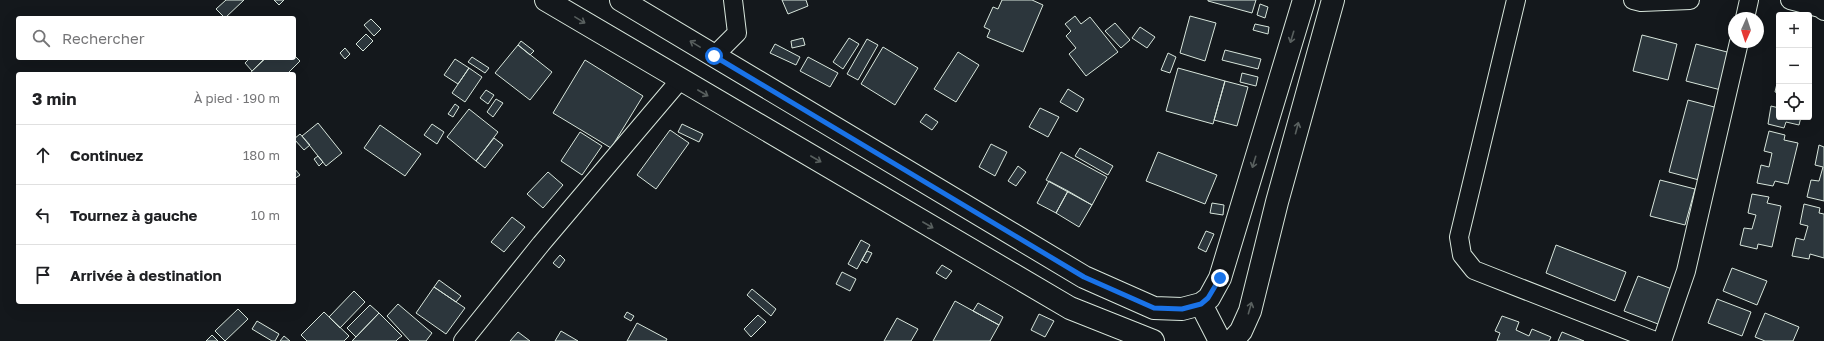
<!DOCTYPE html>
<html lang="fr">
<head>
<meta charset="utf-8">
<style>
	body { margin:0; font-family:"Golos Text",sans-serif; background:#f6f6f6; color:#202124 }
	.controls { position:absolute; right:12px; top:12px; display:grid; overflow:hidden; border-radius:4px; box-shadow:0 4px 16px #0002 }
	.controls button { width:36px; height:36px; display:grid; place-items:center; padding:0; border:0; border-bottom:1px solid #e0e0e0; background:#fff; color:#202124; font:20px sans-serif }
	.compass { position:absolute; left:1728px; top:12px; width:36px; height:36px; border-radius:50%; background:#fff; box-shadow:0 4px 16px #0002; rotate:183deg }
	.stop { position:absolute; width:12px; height:12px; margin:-9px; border:3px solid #1a73e8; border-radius:50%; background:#fff }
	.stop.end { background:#1a73e8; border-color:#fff; box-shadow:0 1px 4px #0008 }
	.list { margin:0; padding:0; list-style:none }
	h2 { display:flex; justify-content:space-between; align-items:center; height:52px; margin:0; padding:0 16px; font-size:17px }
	h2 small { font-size:13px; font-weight:400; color:#757577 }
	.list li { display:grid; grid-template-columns:26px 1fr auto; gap:12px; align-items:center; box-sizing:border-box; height:60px; padding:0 16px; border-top:1px solid #e0e0e0 }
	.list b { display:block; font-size:15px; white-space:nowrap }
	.list em { font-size:13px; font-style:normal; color:#757577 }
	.icon { flex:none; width:22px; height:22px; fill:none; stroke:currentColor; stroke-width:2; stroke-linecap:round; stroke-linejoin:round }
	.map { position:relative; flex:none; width:1824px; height:341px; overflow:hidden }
	.search { position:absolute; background:#fff; box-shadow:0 4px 16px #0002; left:16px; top:16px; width:280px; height:44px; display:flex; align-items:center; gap:10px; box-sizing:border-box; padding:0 14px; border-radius:4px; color:#757577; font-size:15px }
	.panel { position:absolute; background:#fff; box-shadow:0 4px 16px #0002; left:16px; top:72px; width:280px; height:232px; border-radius:4px }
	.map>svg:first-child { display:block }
</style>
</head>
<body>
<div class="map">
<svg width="1824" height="341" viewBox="0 0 1824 341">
	<rect width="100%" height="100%" fill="#14181c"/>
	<path fill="#2c363c" stroke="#d8e6dc" d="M226,0h18l-19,18 -9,-9z
		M274,0h10l-5,5z
		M782,0h24l2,6 -20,8z
		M1002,0h30l11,5 -20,47 -36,-15 3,-7 -6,-3 9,-20 5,2z
		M1208,0h48l-4,13 -44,-12z
		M1260,4l8,3 -3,11 -8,-3z
		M1075,16l6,8 9,-7 28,35 -32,24 -17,-22 7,-6 -10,-12 5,-5 -6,-7z
		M1190,16l26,7 -11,38 -25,-8z
		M371,19l10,10 -7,7 -10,-11z
		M1115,23l15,17 -9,8 -16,-17z
		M1255,24l14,3 -1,7 -15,-4z
		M1140,27l15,10 -8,11 -15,-10z
		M366,34l7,7 -10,10 -7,-7z
		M1642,35l35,9 -9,36 -35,-9z
		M803,38l2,7 -13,3 -1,-7z
		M849,38l10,6 -16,25 -10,-7z
		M867,39l11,6 -20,35 -11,-6z
		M521,41l13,10 -4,4 -12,-10z
		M775,44l25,13 -4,8 -26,-12z
		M1696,44l35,9 -10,37 -35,-9z
		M518,45l34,27 -22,28 -35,-27z
		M883,47l35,21 -23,37 -34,-21z
		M345,48l5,6 -5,5 -5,-6z
		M1225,50l36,9 -3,10 -36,-9z
		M958,52l21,13 -23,37 -22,-13z
		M1168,53l8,4 -6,16 -9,-3z
		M294,55l6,6 -13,13h-38l17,-16h28z
		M472,57l17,11 -4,5 -17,-11z
		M808,57l30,16 -8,14 -30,-16z
		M250,58h11l2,2 -11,11 -7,-8z
		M455,59l14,9 -11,16 -14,-9z
		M585,60l58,36 -32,52 -58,-35z
		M469,68l13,9 -17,25 -13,-9z
		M1178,68l47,13 -12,43 -47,-13z
		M1242,73l16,4 -2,9 -16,-4z
		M1779,75v18l-4,-1z
		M1225,81l23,6 -11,39 -23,-6z
		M1068,89l16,10 -7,13 -17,-10z
		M486,90l8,5 -6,9 -8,-6z
		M496,99l7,4 -10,14 -6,-5z
		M1688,100l30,8 -19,72 -30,-8z
		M455,104l4,3 -6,10 -5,-3z
		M1771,106l8,2v9h22l-2,8 -13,-3 -2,6 -16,-4z
		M1040,108l19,9 -11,20 -19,-10z
		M469,109l29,23 -22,29 -29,-24z
		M926,114l12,8 -6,8 -12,-8z
		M318,123l24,30 -16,13 -24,-30z
		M432,124l12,8 -7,12 -13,-9z
		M682,124l21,10 -4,8 -21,-10z
		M380,125l41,29 -16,22 -41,-28z
		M670,130l19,13 -33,46 -19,-14z
		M1769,131l16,4 -1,5 14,3 -10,41 -13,-3 -2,5 -16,-3 4,-18 8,2 3,-14 -8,-2z
		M580,132l22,14 -20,29 -21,-14z
		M300,134l10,11 -6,5 -10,-11z
		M494,138l9,7 -18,23 -9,-7z
		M991,144l16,8 -12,24 -16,-9z
		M1819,145l5,2v54l-17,-4 4,-17 8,1 4,-14 -8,-2z
		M1080,148l33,18 -5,9 -33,-19z
		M1061,152l46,25 -15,28 -46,-25z
		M1158,152l59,23 -12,29 -59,-23z
		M318,156l5,6 -4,4 -5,-7z
		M1018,166l8,6 -10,14 -8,-5z
		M294,168l6,7 -6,4z
		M548,172l15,13 -20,23 -16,-14z
		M1660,180l35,9 -10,36 -35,-9z
		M1049,181l19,10 -12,22 -19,-10z
		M1068,191l24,14 -13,22 -23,-14z
		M1752,194l17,3 -2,6 14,3 -9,41 -14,-3 -1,5 -17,-4 4,-17 8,1 4,-14 -8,-2z
		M1212,203l12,2 -1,10 -13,-2z
		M1804,204l16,4 -1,5 5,1v44l-14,-4 -1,5 -17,-3 4,-18 8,2 4,-14 -8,-2z
		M512,217l13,10 -21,25 -13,-10z
		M1206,231l8,3 -8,18 -8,-4z
		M861,240l9,5 -13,24 -9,-5z
		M1556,245l70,27 -11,29 -69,-28z
		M867,251l5,2 -5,10 -5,-3z
		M560,255l5,5 -6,8 -6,-5z
		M942,265l10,6 -6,8 -10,-6z
		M1732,268l35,13 -10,24 -34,-14z
		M842,272l14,7 -6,12 -14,-7z
		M1638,276l34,13 -14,35 -34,-13z
		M439,280l22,16 -5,6 -22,-15z
		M434,287l31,21 -19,26 -30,-21z
		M752,289l24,20 -5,7 -24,-21z
		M354,291l11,11 -25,26 -11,-11z
		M1717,299l34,13 -9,24 -34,-13z
		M955,301l44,24 -9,16h-57z
		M978,303l25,14 -4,8 -26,-14z
		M398,304l34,29 -6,8h-16l-23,-25z
		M370,305l9,8 -23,24 -9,-9z
		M238,309l10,10 -23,22 -10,-10z
		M324,312l25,24 -5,5h-37l-6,-6z
		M627,312l7,4 -3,5 -7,-4z
		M379,313l23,23 -3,2 -3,3h-44z
		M1765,313l34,14 -6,14h-28l-10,-4z
		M1039,314l15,7 -9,16 -14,-7z
		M758,315l8,7 -15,15 -7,-8z
		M1502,316l17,6 -3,8 13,6 3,-7 19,8 -2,4h-52l3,-8 -5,-2z
		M897,318l21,11 -7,12h-27z
		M257,321l22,13 -4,7h-3l-20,-12z
		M637,323l30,16 -1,2h-39z
		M561,331l17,10h-23z
		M518,332l12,9h-20z
		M1562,332l22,9h-26z
		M212,335l6,6h-12z
		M284,336l6,5h-10z"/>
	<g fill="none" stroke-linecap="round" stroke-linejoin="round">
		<g stroke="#d8e6dc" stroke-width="20">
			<path id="street" d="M1516,0l-57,237 3,18 12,15 181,71
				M1633,0l8,2 49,-2
				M1790,0l30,8 4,3
				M1745,18l4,-18
				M714,56l23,-23 -4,-33
				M463,341l78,-97 139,-164
				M1662,341l24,-70 53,-229"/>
		</g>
		<g stroke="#d8e6dc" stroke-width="24">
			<path id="secondary" d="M546,0l524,308 83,33
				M621,0l463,277 70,31 28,1 19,-5 8,-6 11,-20 84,-278
				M1201,304l19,37
				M1232,341l9,-10 9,-20 27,-109 56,-202"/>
		</g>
		<use href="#street" stroke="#14181c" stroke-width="18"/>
		<use href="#secondary" stroke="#14181c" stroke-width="22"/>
	</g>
	<defs><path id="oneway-shaft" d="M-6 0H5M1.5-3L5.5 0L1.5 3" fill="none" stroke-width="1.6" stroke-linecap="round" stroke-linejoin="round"/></defs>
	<g stroke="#59605f">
		<use href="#oneway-shaft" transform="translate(580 20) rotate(31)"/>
		<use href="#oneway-shaft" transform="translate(1292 37) rotate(107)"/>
		<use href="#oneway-shaft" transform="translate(695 44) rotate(-149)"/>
		<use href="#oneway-shaft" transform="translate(703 93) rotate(30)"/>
		<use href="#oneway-shaft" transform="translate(1297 128) rotate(-75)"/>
		<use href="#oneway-shaft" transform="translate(816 159) rotate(30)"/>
		<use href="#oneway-shaft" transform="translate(1254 162) rotate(107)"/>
		<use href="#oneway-shaft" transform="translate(928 225) rotate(30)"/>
		<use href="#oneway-shaft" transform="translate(1250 308) rotate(-74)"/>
	</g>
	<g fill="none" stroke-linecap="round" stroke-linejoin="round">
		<path stroke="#1a73e8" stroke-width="5" d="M714,56l370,221 70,31 28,1 19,-5 7,-6 12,-20"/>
	</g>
</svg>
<div class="controls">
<button>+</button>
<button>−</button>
<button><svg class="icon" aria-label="locate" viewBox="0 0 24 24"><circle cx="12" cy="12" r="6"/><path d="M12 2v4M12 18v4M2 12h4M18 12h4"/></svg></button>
</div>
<svg class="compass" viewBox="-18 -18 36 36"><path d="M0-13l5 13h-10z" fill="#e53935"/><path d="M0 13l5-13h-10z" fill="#757577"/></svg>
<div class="stop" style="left:714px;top:56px"></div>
<div class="stop end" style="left:1220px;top:278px"></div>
<div class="search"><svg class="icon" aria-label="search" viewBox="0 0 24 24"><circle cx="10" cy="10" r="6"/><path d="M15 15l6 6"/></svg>Rechercher</div>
<section class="panel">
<h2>3 min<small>À pied · 190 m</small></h2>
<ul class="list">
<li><svg class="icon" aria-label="ahead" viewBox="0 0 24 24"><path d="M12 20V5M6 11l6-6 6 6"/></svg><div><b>Continuez</b></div><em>180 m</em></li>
<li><svg class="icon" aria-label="left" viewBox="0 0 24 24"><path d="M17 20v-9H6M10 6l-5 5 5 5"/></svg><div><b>Tournez à gauche</b></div><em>10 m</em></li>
<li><svg class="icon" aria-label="arrive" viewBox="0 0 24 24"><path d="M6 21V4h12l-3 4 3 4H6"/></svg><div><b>Arrivée à destination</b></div></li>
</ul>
</section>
</div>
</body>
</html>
